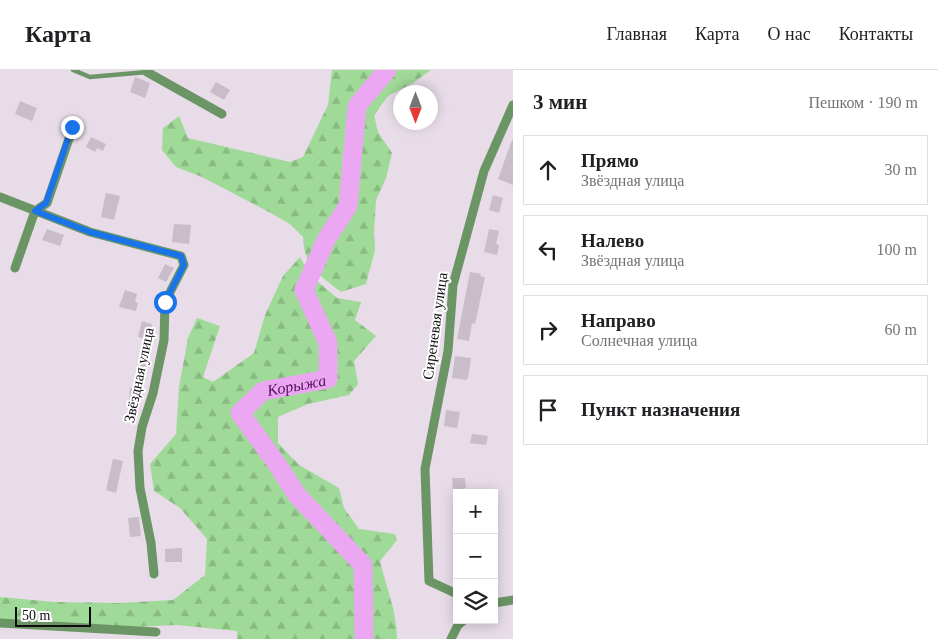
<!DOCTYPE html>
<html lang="ru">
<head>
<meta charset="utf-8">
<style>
	body { margin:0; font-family:"Times New Roman",serif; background:#f2f2f2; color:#202124 }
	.controls { position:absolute; right:15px; bottom:15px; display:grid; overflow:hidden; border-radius:0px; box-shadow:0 2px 12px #0003 }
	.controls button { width:45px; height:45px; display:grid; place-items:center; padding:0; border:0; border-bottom:1px solid #e0e0e0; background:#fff; color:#202124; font:25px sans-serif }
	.compass { position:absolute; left:393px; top:15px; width:45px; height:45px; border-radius:50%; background:#fff; box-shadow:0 2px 12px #0003; rotate:180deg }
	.scale { position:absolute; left:15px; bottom:12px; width:76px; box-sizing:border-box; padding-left:5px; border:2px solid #0e0b0f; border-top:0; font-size:14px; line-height:18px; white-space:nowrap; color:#0e0b0f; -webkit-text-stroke:4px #fff; paint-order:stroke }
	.stop { position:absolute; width:15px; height:15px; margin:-11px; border:4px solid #1a73e8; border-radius:50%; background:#fff }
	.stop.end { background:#1a73e8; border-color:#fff; box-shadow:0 1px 5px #0008 }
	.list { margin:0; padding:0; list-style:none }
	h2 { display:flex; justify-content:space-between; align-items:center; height:65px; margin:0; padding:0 20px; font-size:21px }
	h2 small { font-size:16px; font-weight:400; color:#757577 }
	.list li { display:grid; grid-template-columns:32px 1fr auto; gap:15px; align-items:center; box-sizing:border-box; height:70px; margin:0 10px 10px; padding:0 10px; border:1px solid #e0e0e0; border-radius:0px }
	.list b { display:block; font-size:19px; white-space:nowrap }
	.list p { margin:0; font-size:16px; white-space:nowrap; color:#757577 }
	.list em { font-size:16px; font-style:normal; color:#757577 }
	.icon { flex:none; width:28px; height:28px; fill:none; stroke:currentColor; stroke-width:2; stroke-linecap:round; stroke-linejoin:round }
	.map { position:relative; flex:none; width:513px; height:569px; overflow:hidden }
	header { display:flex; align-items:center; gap:30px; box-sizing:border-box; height:70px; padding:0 25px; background:#fff; border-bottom:1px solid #e0e0e0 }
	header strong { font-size:24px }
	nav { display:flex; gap:28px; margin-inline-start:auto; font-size:18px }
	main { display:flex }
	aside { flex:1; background:#fff }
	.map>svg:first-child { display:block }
</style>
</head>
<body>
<header>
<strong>Карта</strong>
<nav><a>Главная</a><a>Карта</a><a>О нас</a><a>Контакты</a></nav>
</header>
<main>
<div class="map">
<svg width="513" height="569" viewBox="0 0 513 569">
	<defs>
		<pattern id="forest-firs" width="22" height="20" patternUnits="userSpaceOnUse" patternTransform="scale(1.25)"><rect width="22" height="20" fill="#a0da98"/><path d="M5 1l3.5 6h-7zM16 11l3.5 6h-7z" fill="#89ba82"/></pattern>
	</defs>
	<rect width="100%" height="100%" fill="#e7dce8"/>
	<path fill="url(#forest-firs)" d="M332,0h99l-18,13 -25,13 -14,19 4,17 14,21 -6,25 -10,22 -2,33 1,17 -9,34 -25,8c-21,-17 -37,-24 -38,-55l-13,-13 -23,-13 -65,-34 -26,-10 -14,-17 1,-22 16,-12 9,22 102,24 13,-5 25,-52z
		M300,187l11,19 26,22 24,4 -6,18 21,16 -22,25 4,23 -9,11 -41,9 -30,13v26l21,22 40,23 5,20 15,21 36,5 2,6 -17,21c6,26 17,51 17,78h-160v-8l-60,-6 -47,2 -130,-6v-24l54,5 65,1 54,-3 32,-25 2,-36 -27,-31 -26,-17 -4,-27 26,-30 3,-47 9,-49 9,-20 23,8 -17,51 10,5 41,-29 11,-38 18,-39z"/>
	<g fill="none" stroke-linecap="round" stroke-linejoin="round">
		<path stroke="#eca7f3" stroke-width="19" id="s1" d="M364,569l-1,-74 -66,-70 -20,-31 -37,-51 23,-22 65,-12v-36l-24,-53 22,-50 22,-34 9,-100 30,-36"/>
	</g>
	<path fill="#c8bdc9" d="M135,7l15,6 -5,15 -15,-6z
		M216,12l14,8 -6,10 -14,-8z
		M20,31l17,7 -5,13 -17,-7z
		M91,67l15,7 -3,7 -6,-3 -2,4 -9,-5z
		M512,70h1v45l-15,-6z
		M106,123l14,3 -6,24 -13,-3z
		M493,125l10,3 -4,15 -10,-3z
		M174,154l17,1 -2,19 -17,-2z
		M47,159l17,6 -4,11 -18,-6z
		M489,159l10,2 -3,13 3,1 -2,10 -13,-3z
		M165,194l9,4 -8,14 -8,-4z
		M470,202l11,2 -1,2 5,1 -10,47 -3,-1 -3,18 -12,-2z
		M125,220l12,4 -2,8 3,1 -2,8 -17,-4z
		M142,251l10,3 -4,16 -10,-3z
		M455,286l16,2 -3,20 -2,2 -14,-2z
		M138,288l10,1 -3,21 -9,-1z
		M130,318l10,1v17l-11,-1z
		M446,340l14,2 -3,16 -13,-2z
		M472,364l16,2 -2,9 -16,-2z
		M113,389l10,2 -7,32 -10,-3z
		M452,408h13l1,10h-3l1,5h-11z
		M139,447l2,19 -11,1 -2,-19z
		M182,478v14h-17v-13z"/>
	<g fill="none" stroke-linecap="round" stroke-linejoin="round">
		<path stroke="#6b9565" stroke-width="4.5" d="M73,0l17,7 57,-5"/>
		<path stroke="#6b9565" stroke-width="9" d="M148,0l-1,2 75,42
			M0,127l90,35 91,24 3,9 -19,37 -1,38 -11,53 -11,34 -4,24 2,37 11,55 3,31
			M15,198l20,-57 12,-8 26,-76
			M457,524l-28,-13 -4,-112 23,-118 5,-66 31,-114 29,-66
			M494,533l19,-3
			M0,553l156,9
			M451,569l7,-14 6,-5"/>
	</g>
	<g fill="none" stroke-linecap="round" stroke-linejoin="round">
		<path stroke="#1a73e8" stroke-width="6" d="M72,57l-26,76 -11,8 55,21 91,24 3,9 -19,37"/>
	</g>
	<g text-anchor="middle" stroke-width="4" stroke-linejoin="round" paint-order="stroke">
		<g font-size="15" fill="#0e0b0f" stroke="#fff">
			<text transform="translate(435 256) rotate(-82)" y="5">Сиреневая улица</text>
			<text transform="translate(139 305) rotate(-78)" y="5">Звёздная улица</text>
		</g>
		<g font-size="16" font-style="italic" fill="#4e1156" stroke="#fff">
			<text dy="6" stroke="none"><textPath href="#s1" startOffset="336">Корыжа</textPath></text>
		</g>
	</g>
</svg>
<div class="controls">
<button>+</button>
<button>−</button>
<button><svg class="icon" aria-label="layers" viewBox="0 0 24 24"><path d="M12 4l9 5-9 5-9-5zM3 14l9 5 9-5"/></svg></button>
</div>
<svg class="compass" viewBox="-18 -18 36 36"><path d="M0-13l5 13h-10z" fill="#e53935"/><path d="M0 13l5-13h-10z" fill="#757577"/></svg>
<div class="scale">50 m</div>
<div class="stop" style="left:165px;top:232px"></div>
<div class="stop end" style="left:72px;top:57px"></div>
</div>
<aside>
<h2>3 мин<small>Пешком · 190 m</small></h2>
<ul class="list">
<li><svg class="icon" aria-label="ahead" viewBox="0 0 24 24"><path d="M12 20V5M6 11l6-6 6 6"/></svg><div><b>Прямо</b><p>Звёздная улица</p></div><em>30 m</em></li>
<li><svg class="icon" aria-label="left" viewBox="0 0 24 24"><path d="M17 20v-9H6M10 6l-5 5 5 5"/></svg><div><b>Налево</b><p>Звёздная улица</p></div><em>100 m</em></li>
<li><svg class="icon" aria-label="right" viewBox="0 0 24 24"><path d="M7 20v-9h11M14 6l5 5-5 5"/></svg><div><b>Направо</b><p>Солнечная улица</p></div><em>60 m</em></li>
<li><svg class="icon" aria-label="arrive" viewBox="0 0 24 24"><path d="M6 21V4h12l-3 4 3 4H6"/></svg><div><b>Пункт назначения</b></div></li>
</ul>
</aside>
</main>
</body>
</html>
